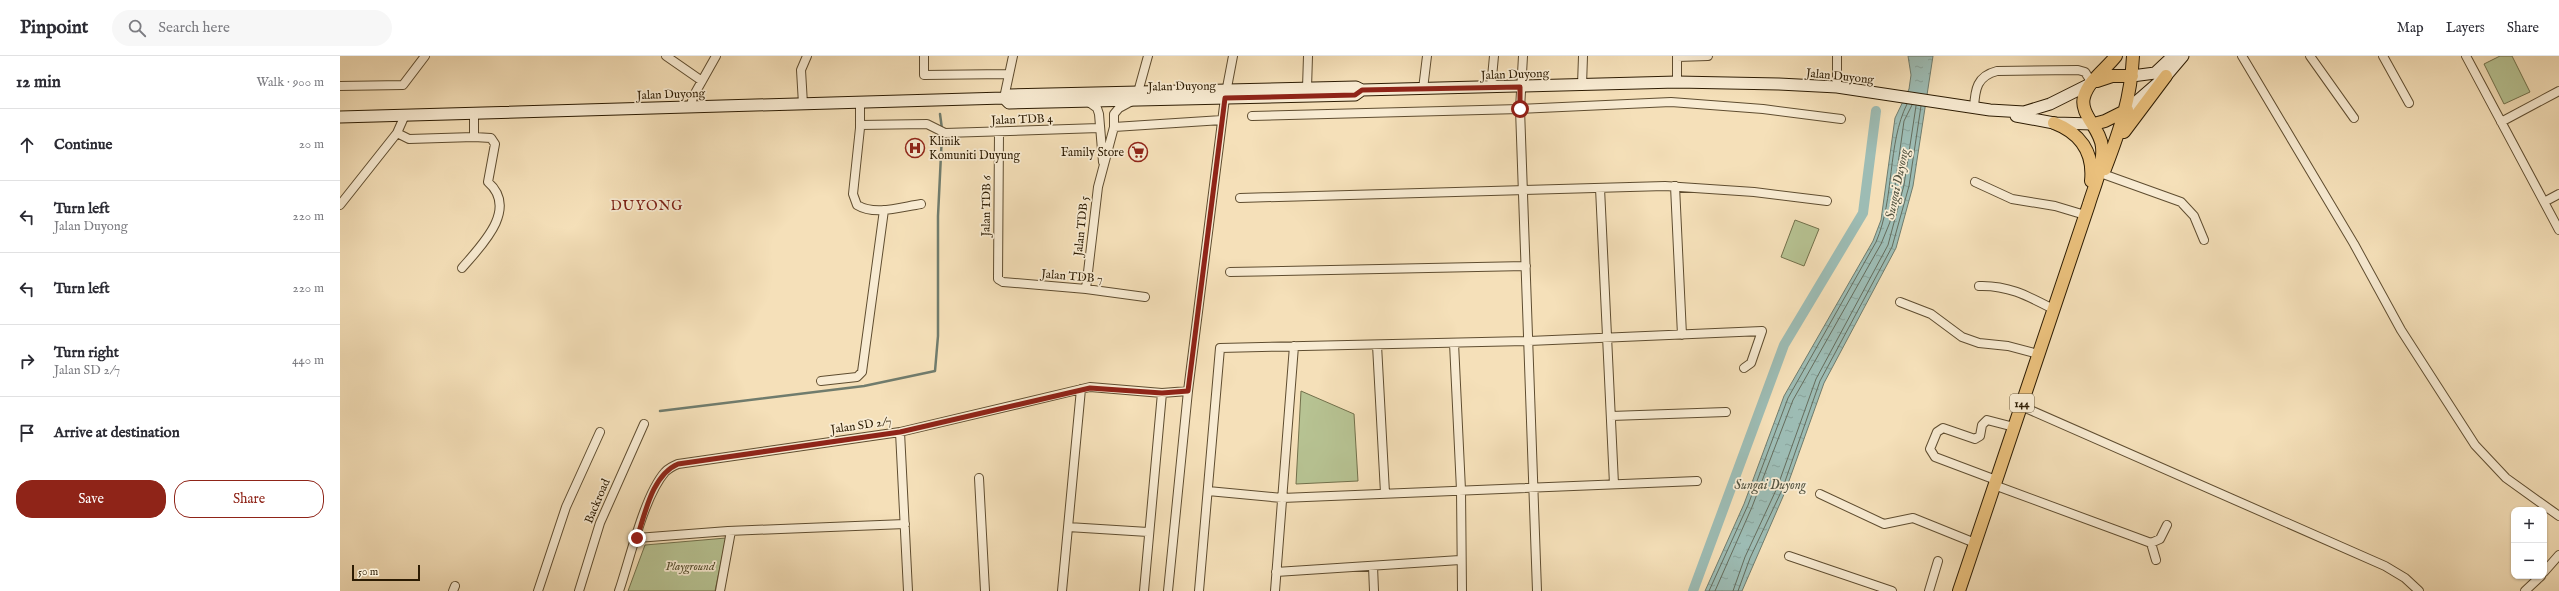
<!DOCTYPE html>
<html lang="en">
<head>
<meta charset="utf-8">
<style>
	body { margin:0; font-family:"IM FELL English",serif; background:#f7f7f7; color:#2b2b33 }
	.controls { position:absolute; right:12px; bottom:12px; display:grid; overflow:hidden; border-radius:8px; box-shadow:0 1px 3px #0004 }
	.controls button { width:36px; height:36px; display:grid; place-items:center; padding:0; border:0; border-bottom:1px solid #e1e1e2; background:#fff; color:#2b2b33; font:20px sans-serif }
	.scale { position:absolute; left:12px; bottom:10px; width:68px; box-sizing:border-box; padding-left:4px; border:2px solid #2d1c03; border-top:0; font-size:11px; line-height:14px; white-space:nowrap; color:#2d1c03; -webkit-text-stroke:3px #f8ebd2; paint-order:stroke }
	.stop { position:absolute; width:12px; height:12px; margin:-9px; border:3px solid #8f2418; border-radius:50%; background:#fff }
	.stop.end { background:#8f2418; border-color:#fff; box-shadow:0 1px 4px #0008 }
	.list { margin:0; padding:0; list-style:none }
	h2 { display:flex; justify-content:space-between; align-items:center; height:52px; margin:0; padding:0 16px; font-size:17px }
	h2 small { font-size:13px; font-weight:400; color:#7c7c81 }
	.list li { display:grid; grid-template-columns:26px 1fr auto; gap:12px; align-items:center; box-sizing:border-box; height:72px; padding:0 16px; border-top:1px solid #e1e1e2 }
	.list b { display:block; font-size:15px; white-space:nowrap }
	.list p { margin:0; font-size:13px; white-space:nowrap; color:#7c7c81 }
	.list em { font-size:13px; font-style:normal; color:#7c7c81 }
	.actions { display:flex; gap:8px; padding:12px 16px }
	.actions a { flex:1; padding:9px 0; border:1px solid #8f2418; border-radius:16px; text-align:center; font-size:14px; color:#8f2418 }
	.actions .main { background:#8f2418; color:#fff }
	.icon { flex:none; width:22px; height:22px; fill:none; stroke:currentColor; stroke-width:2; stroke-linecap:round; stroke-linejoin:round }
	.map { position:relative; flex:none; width:2219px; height:535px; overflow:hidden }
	header { display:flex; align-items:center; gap:24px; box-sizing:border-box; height:56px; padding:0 20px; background:#fff; border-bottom:1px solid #e1e1e2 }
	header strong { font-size:19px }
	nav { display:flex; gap:22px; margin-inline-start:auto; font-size:14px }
	.search { width:280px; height:36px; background:#f7f7f7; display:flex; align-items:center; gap:10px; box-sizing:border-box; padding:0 14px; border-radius:22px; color:#7c7c81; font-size:15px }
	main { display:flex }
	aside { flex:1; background:#fff }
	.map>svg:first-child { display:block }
</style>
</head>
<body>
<header>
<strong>Pinpoint</strong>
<div class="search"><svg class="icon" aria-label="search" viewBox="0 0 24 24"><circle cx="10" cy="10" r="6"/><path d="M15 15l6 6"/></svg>Search here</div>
<nav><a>Map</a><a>Layers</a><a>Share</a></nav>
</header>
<main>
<aside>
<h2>12 min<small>Walk · 900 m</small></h2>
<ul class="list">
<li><svg class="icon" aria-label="ahead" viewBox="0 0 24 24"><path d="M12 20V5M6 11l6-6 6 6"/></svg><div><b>Continue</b></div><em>20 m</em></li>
<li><svg class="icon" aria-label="left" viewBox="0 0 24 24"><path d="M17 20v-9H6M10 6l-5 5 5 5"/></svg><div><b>Turn left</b><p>Jalan Duyong</p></div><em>220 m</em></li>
<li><svg class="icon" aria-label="left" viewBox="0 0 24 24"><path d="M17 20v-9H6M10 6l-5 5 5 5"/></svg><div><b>Turn left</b></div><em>220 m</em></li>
<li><svg class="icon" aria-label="right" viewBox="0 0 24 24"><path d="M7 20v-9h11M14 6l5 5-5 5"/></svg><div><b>Turn right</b><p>Jalan SD 2/7</p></div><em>440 m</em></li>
<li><svg class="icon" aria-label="arrive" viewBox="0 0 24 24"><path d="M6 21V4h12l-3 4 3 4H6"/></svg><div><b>Arrive at destination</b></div></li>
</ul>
<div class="actions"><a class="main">Save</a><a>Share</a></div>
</aside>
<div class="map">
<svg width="2219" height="535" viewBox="0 0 2219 535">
	<defs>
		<pattern id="water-ripples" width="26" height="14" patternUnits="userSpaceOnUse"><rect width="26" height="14" fill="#9dbcb4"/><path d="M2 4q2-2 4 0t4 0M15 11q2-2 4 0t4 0" fill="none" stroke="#88a199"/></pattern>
	</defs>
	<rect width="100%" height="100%" fill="#f5e0b9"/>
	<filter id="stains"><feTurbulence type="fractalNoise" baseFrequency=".005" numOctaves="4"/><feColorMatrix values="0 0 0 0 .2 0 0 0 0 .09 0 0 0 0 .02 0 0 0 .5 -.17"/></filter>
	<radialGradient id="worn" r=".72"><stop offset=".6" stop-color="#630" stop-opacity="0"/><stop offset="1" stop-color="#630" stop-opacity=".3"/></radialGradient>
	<path fill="#b7c393" stroke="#72704b" d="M2160,0h12l18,36 -26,12 -20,-40z
		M1455,164l24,9 -15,37 -23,-9z
		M961,335l53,23 4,67 -62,3z
		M386,482l-11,53h-87l17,-46z"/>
	<path fill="url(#water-ripples)" stroke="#707c6d" d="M1568,0h25l-20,130 -17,62 -72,135 -39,109 -43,99h-37l39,-87 40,-108 89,-155 8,-21 14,-102 14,-29 2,-14z"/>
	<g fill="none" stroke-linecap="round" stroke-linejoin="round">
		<path stroke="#656c5c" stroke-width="1" d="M1369,535l39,-86 40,-107 88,-156c19,-44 11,-98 31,-138
			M1375,535l37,-84 41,-107 88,-156 9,-22 14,-101 8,-16
			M1393,535l12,-34 32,-69 39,-109 72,-134 16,-60 12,-79
			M1398,535l12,-33 32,-68 38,-109 72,-134 17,-61 12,-80"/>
		<path stroke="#707c6d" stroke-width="2.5" d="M600,58l2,15
			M320,355l204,-25 71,-15 3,-35v-120l4,-82"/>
		<path stroke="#9dbcb4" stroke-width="10" d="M1353,535l91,-246 79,-132 13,-102"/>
		<g stroke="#5f4d30" stroke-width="10">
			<path id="street" d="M326,0l36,25
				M584,0v19l84,-1
				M1183,0l-3,53 17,482
				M1337,0v26
				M1497,0v31
				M1902,0l112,188 47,86 74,115 31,33 53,38
				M1970,0l44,62
				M2043,0l26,47
				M2126,0l93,174
				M1337,1l31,-1
				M1242,29l1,-29
				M0,30l63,-1 22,-29
				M967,32l1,-32
				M1151,32l3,-32
				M1083,33l4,-33
				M798,36l10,-36
				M664,42l9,-42
				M747,45l10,7 2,6 4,48
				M520,46v26l-7,66 4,11c18,11 44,2 64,-1
				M463,48l-2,-34 6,-14
				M350,51l4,-12 22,-39
				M1634,52c1,-19 3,-32 23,-37l81,-1 7,2 7,11
				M912,60l268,-7 151,-7 92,7 78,10
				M2161,66l58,-31
				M520,69l67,-1 18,9 154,-5
				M774,71l108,-7
				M659,76l-1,147 5,3 83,7 59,8
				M57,77l12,6 65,-2v-24
				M1763,118l78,28 13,14 10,24
				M1635,126l37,17 43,7 30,9
				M1335,130l7,149
				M1260,132l14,296
				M900,142l425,-12 89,6 73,9
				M2204,146l15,-8
				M0,149l57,-72 8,-18
				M122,212c19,-22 57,-59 26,-86l7,-38 -4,-6 -17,-1
				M890,216l296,-6
				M1639,230c29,-1 49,10 74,23
				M746,233l12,-102 16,-60v-13l5,-6 13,-7
				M1560,246l31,12 31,23 17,6 29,3 30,8
				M1114,287l7,147 1,101
				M1037,289l8,148
				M481,325l36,-4 5,-5 22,-162
				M1681,350l364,160 20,12 14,13
				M1271,360l115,-4
				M560,376l8,159
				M639,422l6,113
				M1656,424l-61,-23 -5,-8 7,-17 6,-4 32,11 5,-3 2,-11 5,-5 27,7
				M1654,429l157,58 5,17
				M868,435l74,7 415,-17
				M1480,438l64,30 29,-6 62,25
				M728,471l80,5
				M297,482l91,-7 177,-7
				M1811,487l9,-4 7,-14
				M1449,500l103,35
				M1033,510l1,25
				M936,516l184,-12
				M2204,516l15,-17
				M113,535l2,-5
				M198,535l28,-84 34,-75
				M239,535l21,-68 44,-99
				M279,535c11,-32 25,-95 46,-119 4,-4 8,-6 13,-8l222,-32 190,-45 72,6 26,-2
				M380,535l11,-60
				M722,535l19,-202
				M804,535l18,-198
				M828,535l20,-200 37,-293 8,-42
				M859,535l21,-243 309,-7 233,-10 -11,32 -7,5
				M935,535l19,-245
				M1589,535l9,-30
				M2185,535l16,-15"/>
		</g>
		<g stroke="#2d1c03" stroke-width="13">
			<path id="secondary" d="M1792,20l23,-3 18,-17
				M664,42l5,5 346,-8 7,-5
				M1787,54l39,-34 17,-20
				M1676,60l38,7 40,1
				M0,61l664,-19 6,-3 346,-8 6,3 315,-8 102,2 58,3 153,23 34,2 26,-8 42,-21"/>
		</g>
		<g stroke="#2d1c03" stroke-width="14">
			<path id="primary" d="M1757,25l15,-5h20
				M1714,67c26,10 40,29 37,58
				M1754,68l11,-3 22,-11
				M1784,76l42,-56
				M1765,113c15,-39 26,-71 28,-113
				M1619,535l130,-387c5,-17 15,-38 13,-57 -1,-18 -23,-33 -18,-50 4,-16 23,-29 32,-41"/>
		</g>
		<use href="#street" stroke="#f8ebd2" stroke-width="8"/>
		<use href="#secondary" stroke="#f8ebd2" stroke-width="11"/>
		<use href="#primary" stroke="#eac07c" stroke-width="12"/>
	</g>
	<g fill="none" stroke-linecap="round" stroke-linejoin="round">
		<path stroke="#8f2418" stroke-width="5" d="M297,482c8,-24 15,-63 41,-74l222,-32 190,-44 72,5 26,-2 37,-293 130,-3 7,-5 158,-3v22"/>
	</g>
	<defs>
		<g id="hospital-ring" transform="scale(1)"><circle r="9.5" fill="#f8ebd2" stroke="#8f2418" stroke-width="1.5"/><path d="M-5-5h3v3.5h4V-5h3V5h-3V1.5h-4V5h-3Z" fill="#8f2418"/></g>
		<g id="supermarket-ring" transform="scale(1)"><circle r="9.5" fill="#f8ebd2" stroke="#8f2418" stroke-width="1.5"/><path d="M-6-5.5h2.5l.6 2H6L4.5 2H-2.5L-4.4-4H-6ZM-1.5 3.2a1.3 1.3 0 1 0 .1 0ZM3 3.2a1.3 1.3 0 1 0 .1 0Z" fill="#8f2418"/></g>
	</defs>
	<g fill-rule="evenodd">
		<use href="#hospital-ring" x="575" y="92"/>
		<use href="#supermarket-ring" x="798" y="96"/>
	</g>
	<g text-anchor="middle" stroke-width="3.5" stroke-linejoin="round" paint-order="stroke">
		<rect fill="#f8ebd2" stroke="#6a5a41" stroke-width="1" x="1670" y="338" width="24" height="18" rx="3"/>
		<g font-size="11" font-weight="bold" fill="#2d1c03">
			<text x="1682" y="351">144</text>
		</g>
		<g font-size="12" fill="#2d1c03" stroke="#f8ebd2">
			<text transform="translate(1175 18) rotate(-2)" y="4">Jalan Duyong</text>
			<text transform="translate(1500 20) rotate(6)" y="4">Jalan Duyong</text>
			<text transform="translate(842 30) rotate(-1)" y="4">Jalan Duyong</text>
			<text transform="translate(331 38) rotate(-2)" y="4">Jalan Duyong</text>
			<text transform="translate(682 63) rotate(-2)" y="4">Jalan TDB 4</text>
			<text transform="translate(646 150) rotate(-89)" y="4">Jalan TDB 6</text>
			<text transform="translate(741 170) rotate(-84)" y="4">Jalan TDB 5</text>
			<text transform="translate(732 220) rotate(5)" y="4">Jalan TDB 7</text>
			<text transform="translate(521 369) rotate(-8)" y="4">Jalan SD 2/7</text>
			<text transform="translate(257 445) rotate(-67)" y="4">Backroad</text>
		</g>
		<g font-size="12" fill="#2d1c03" stroke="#f8ebd2" text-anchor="start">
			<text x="589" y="89">Klinik<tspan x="589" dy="14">Komuniti Duyung</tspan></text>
			<text x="784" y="100" text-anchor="end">Family Store</text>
		</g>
		<g font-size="12" font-style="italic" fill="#564e2e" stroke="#f8ebd2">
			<text x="350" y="514">Playground</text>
		</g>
		<g font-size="13" font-style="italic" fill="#545441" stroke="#f8ebd2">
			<text transform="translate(1556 128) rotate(-78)" y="5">Sungai Duyong</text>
			<text x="1430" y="433">Sungai Duyong</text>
		</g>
		<g font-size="14" letter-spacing="1" fill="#7a1f14" stroke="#f8ebd2">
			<text x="307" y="154">DUYONG</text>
		</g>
	</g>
	<rect width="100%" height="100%" filter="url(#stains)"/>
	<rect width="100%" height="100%" fill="url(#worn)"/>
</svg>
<div class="controls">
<button>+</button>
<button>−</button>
</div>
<div class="scale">50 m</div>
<div class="stop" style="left:1180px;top:53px"></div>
<div class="stop end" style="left:297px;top:482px"></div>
</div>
</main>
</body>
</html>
